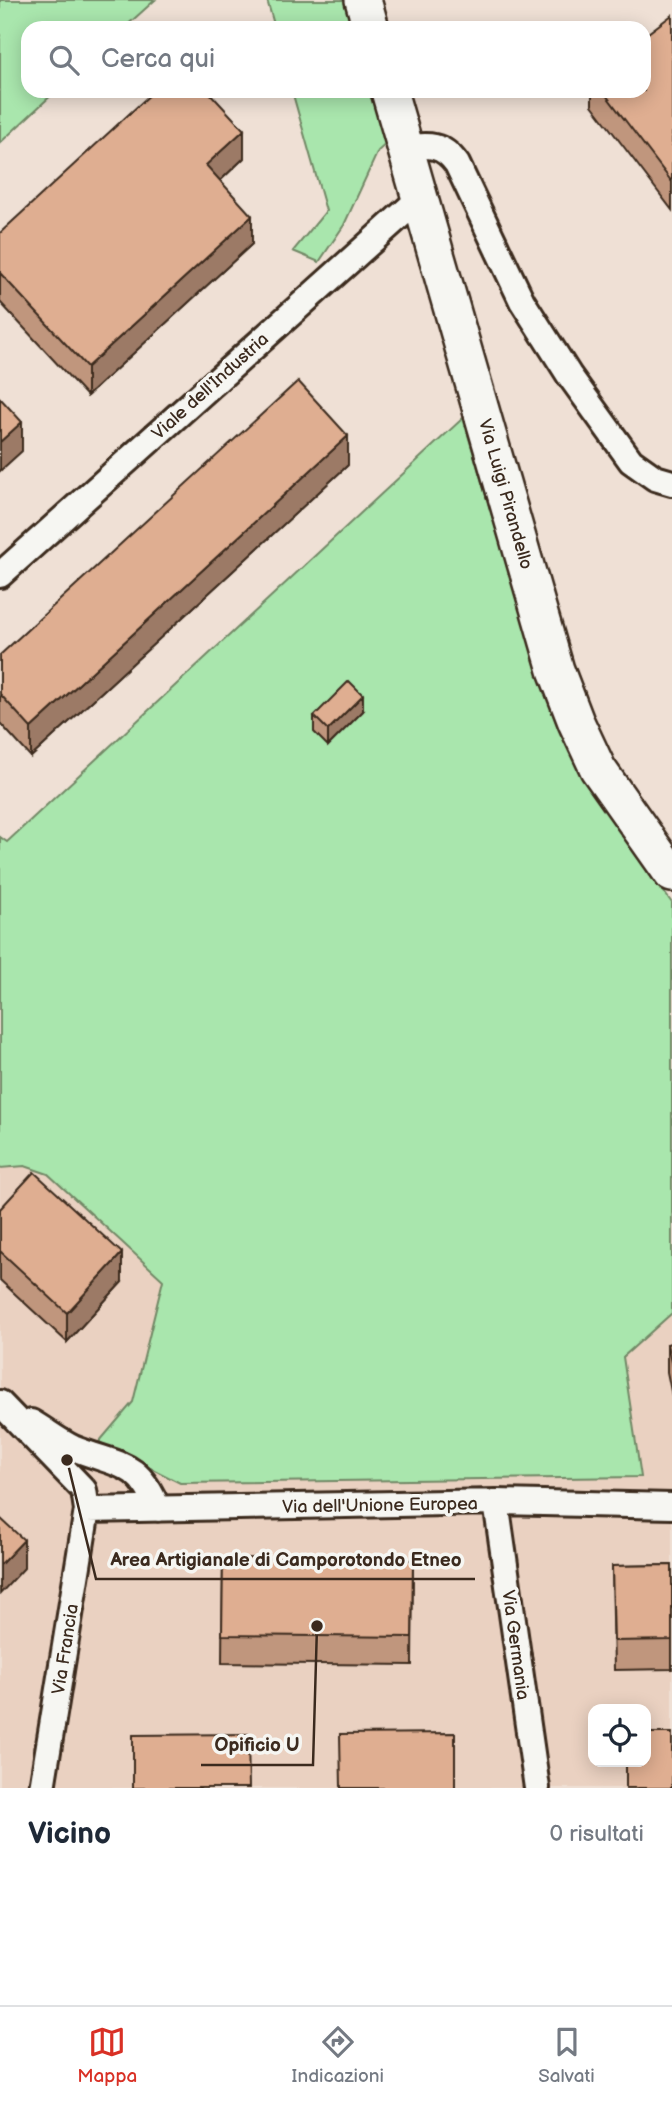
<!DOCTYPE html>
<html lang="it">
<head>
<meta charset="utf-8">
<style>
	body { margin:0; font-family:"Balsamiq Sans",sans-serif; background:#f2f2f3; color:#1f2937 }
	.controls { position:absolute; right:21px; bottom:21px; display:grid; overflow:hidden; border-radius:14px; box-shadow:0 4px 18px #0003 }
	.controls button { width:63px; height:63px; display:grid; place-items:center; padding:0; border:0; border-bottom:2px solid #e0e1e3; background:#fff; color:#1f2937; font:35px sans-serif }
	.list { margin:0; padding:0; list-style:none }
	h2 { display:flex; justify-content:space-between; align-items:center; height:91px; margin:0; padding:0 28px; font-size:30px }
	h2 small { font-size:23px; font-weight:400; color:#747a83 }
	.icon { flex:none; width:38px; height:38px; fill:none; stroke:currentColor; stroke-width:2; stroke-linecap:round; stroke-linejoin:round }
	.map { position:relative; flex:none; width:672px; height:1788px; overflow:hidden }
	.search { position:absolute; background:#fff; box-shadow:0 4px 18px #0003; left:21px; right:21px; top:21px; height:77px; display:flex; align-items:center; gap:18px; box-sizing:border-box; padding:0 24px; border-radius:21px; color:#747a83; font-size:26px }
	.sheet { height:217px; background:#fff }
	nav { display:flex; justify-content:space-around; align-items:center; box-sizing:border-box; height:98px; border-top:2px solid #e0e1e3; background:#fff; font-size:19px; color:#747a83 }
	nav a { display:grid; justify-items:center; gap:4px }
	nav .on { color:#d93025 }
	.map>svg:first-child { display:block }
</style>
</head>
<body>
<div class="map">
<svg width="672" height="1788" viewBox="0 0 672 1788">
	<rect width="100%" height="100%" fill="#efe0d5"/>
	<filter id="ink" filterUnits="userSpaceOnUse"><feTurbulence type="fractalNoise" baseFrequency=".0143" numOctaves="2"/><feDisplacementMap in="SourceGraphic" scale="14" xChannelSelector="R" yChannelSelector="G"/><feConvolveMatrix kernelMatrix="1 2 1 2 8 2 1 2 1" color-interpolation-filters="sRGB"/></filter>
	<g filter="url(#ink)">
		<path fill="#ead1c1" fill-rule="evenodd" d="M25,1166l23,8 115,105 -30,123 -34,40 541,35 -17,-120 49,-44v475h-672v-620zM593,1709h53v53h-53z"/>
		<path fill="#a9e6ad" stroke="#728866" stroke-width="2" d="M0,0h155l-31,28h-96v63h28l-56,52z
			M267,0h79l8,28h-79z
			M292,91h81l15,51 -10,9 -34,74 -25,37 -26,-11 33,-40z
			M463,418l79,266 18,49 26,48 31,47 55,75v410l-49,44 18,120 -461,6 -81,-41 34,-40 30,-122 -115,-106 -23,-8 -25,2v-331l7,5z"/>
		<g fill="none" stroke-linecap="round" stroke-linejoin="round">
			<g stroke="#3b2a1e" stroke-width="30">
				<path id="street" d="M406,148c22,-4 37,-4 51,16l65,137 47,74 62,86 24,17 17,5
					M0,575l420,-377
					M0,1403l84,87 3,20 -45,278
					M31,1422c14,8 28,19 42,26 44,18 65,11 85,61
					M496,1502l41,286
					M87,1510l409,-8 176,4"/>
			</g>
			<g stroke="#3b2a1e" stroke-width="40">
				<path id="secondary" d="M363,0l8,28
					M389,91l167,579 20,52 22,47 74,105"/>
			</g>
			<use href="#street" stroke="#f6f6f2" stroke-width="24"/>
			<use href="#secondary" stroke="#f6f6f2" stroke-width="35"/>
		</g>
		<path fill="#c0967d" stroke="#3b2a1e" stroke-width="2" d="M672,15v195l-80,-105v-14h52z
			M244,158l-24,23 32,63 -165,152 -87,-94v-69z
			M348,465l-317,292 -31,-34v-68z
			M363,711l-35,35 -14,-14v-16z
			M0,1209l122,73 -55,60 -67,-62z
			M672,1343v53l-5,-24v-28z
			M223,1558l190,2 -1,105 -190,-2z
			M672,1565v104l-58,1 -2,-104z"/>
		<path fill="#9c7a66" stroke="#3b2a1e" stroke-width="2" d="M244,130v28l-38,36v-29z
			M252,216v28l-165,152v-29z
			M22,422v29l-22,20v-29z
			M348,436v29l-317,292v-29z
			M363,695v16l-35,35v-16z
			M122,1253v29l-55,60v-29z
			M24,1540v28l-24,26v-29z"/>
		<path fill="#dfae91" stroke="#3b2a1e" stroke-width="2" d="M672,15v167l-69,-91h41v-55z
			M154,91h54l36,39 -38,35 46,51 -165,151 -87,-94v-40z
			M298,381l50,55 -317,292 -31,-34v-39z
			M0,398l22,24 -22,20z
			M349,681l14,14 -35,35 -14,-14z
			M34,1172l88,81 -55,60 -67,-62v-42z
			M672,1343v24l-5,-23z
			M0,1518l24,22 -24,25z
			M223,1558l190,2 -1,77 -190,-2z
			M672,1565v75l-58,1 -2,-75z
			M455,1733v55h-114l-1,-54z
			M646,1733h26v55h-46v-26h20z
			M248,1734l1,54h-116v-53z"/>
	</g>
	<g text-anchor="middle" stroke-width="7" stroke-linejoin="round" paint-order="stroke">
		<g font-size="18" fill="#3b2a1e" stroke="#f6f6f2">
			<text transform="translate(210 386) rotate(-42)" y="6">Viale dell'Industria</text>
			<text transform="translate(506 494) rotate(74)" y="6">Via Luigi Pirandello</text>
			<text transform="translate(380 1505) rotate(-1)" y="6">Via dell'Unione Europea</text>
			<text transform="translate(516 1645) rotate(82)" y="6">Via Germania</text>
			<text transform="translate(65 1649) rotate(-81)" y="6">Via Francia</text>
		</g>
	</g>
	<path fill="none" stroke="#3b2a1e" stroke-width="2.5" d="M67 1460L96 1579H475M317 1626L313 1765H201"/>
	<g fill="#3b2a1e" stroke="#f6f6f2" stroke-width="2.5">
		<circle cx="67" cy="1460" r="7"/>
		<circle cx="317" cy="1626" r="7"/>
	</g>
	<g font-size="19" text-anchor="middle" font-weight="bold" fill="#3b2a1e" stroke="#f6f6f2" stroke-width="7" stroke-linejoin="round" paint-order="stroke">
		<text x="286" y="1566">Area Artigianale di Camporotondo Etneo</text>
		<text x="257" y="1751">Opificio U</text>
	</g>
</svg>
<div class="controls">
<button><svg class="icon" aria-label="locate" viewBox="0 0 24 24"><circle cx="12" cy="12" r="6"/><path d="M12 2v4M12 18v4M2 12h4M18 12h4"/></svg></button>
</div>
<div class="search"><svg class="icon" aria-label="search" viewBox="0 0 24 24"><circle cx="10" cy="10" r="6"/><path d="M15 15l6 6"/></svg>Cerca qui</div>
</div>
<section class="sheet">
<h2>Vicino<small>0 risultati</small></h2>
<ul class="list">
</ul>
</section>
<nav>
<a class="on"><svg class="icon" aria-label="map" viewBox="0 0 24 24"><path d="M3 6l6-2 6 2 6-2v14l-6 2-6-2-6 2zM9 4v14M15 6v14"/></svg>Mappa</a>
<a><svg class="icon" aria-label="directions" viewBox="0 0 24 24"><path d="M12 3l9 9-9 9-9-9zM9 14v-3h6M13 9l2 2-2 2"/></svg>Indicazioni</a>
<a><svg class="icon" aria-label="saved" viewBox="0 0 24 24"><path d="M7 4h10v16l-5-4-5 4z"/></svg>Salvati</a>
</nav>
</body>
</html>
